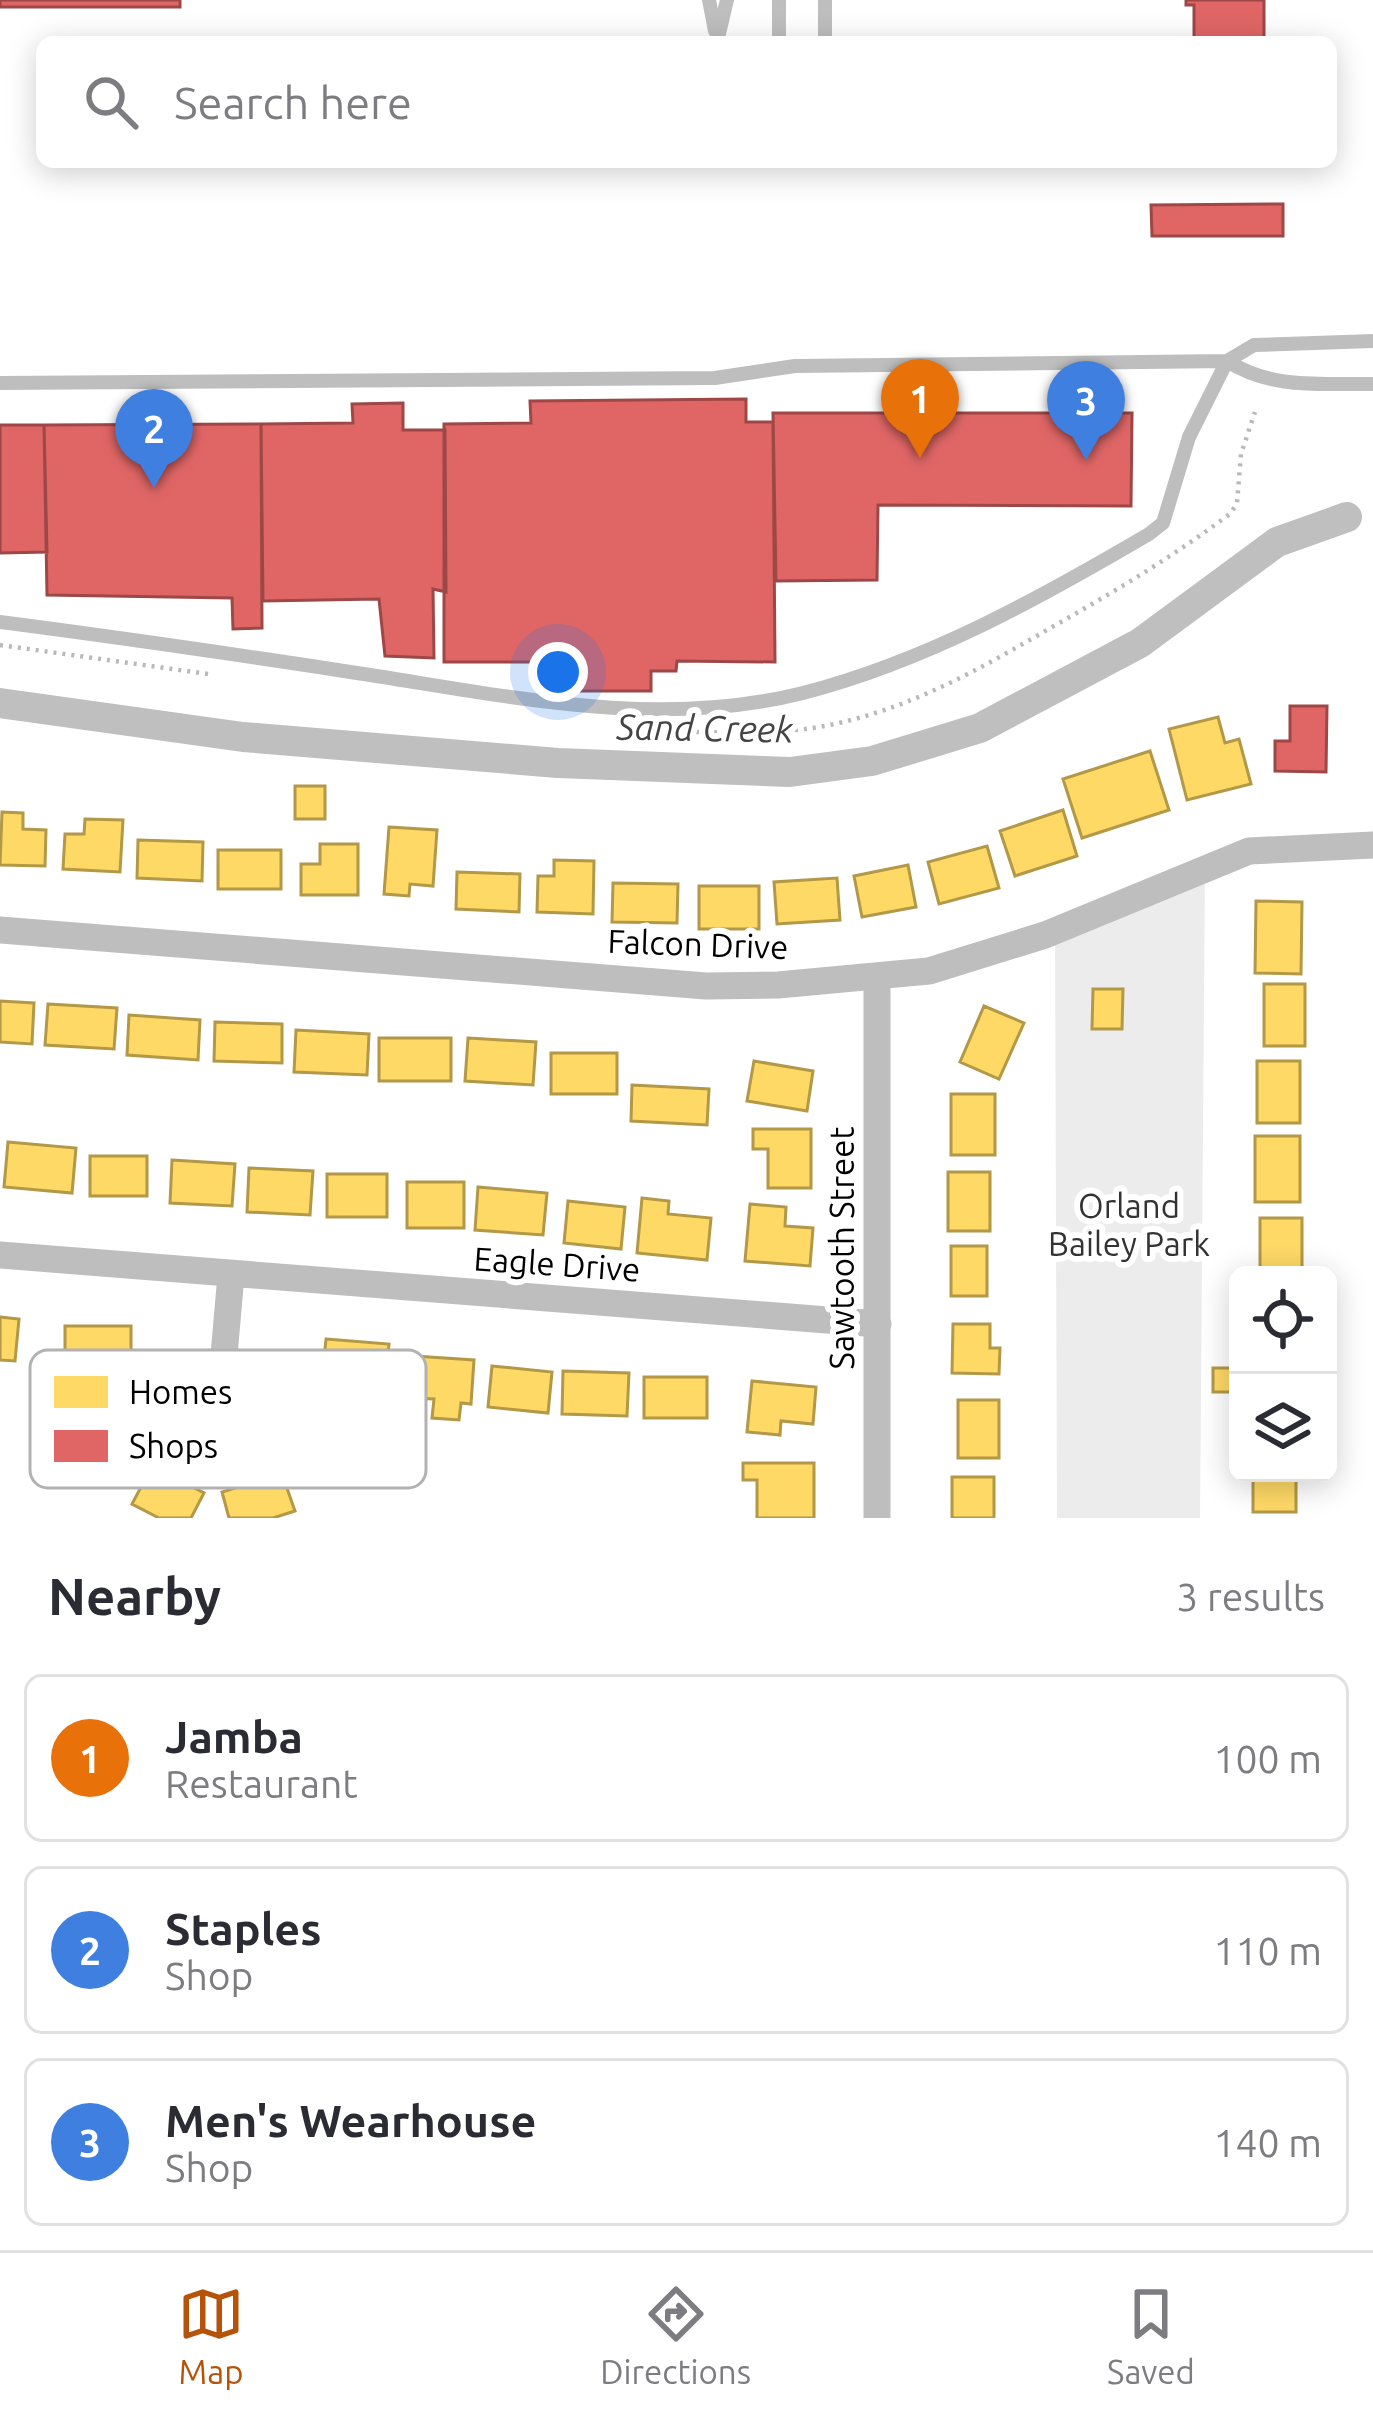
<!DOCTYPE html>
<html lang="en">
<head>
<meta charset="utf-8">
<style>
	body { margin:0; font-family:Ubuntu,sans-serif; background:#f2f2f3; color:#2b2b33 }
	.controls { position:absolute; right:36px; bottom:36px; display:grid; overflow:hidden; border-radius:18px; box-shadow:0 6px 30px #0003 }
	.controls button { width:108px; height:108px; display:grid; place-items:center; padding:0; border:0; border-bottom:3px solid #e1e1e2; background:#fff; color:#2b2b33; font:60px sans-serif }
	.you { position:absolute; left:558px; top:672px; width:42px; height:42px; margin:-30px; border:9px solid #fff; border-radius:50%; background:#1a73e8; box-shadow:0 0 0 18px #1a73e833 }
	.badge { display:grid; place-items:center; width:78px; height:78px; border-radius:50%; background:#b45309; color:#fff; font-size:39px; font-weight:700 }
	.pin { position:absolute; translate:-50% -99px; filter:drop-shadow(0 3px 6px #0008) }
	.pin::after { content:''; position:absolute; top:63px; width:42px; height:36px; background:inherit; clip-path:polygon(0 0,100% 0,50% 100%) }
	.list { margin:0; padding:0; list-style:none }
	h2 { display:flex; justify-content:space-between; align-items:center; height:156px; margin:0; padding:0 48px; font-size:51px }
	h2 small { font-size:39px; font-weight:400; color:#7c7c81 }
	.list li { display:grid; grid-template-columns:78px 1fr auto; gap:36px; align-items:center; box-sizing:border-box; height:168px; margin:0 24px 24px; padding:0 24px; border:3px solid #e1e1e2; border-radius:18px }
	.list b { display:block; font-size:45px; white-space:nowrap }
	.list p { margin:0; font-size:39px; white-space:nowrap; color:#7c7c81 }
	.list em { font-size:39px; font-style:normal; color:#7c7c81 }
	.icon { flex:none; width:66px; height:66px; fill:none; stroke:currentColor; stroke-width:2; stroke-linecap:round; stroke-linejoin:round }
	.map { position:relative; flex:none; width:1373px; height:1518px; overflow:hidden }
	.search { position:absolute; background:#fff; box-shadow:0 6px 30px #0003; left:36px; right:36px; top:36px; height:132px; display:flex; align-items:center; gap:30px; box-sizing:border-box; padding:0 42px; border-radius:18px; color:#7c7c81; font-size:45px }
	.sheet { height:732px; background:#fff }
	nav { display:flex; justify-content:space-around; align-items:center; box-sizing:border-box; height:168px; border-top:3px solid #e1e1e2; background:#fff; font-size:33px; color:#7c7c81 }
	nav a { display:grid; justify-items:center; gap:6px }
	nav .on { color:#b45309 }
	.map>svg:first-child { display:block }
</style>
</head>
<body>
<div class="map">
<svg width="1373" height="1518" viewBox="0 0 1373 1518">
	<rect width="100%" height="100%" fill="#fff"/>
	<path fill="#ececec" d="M1205,870l-5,648h-143l-2,-587z"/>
	<path fill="#ffd966" stroke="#b29847" stroke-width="3" d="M1218,717l7,26 14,-4 12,45 -64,16 -18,-71z
		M1150,751l19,59 -87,28 -19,-59z
		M295,786h30v33h-30z
		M1063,810l14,46 -62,20 -15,-45z
		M2,812l21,1v16l23,1 -1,36 -45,-1z
		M85,819l38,1 -3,52 -57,-3 2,-35h19z
		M389,827l48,3 -4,56 -23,-2 -1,12 -25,-2z
		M138,840l65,2 -1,39 -65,-3z
		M320,844h38v51h-57v-31h19z
		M987,846l12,42 -60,16 -11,-42z
		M218,850h63v39h-63z
		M554,860l40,1 -1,53 -56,-2 1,-36h16z
		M908,865l8,42 -54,10 -8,-41z
		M457,872l63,2 -1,38 -63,-3z
		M837,878l3,42 -63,4 -3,-42z
		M613,883l65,1 -1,39 -65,-1z
		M699,886h60v43h-60z
		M1256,901l46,1 -1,72 -46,-1z
		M1264,984h41v62h-41z
		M1093,989h30l-1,40h-30z
		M0,1001l34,2 -2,41 -32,-2z
		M48,1004l69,4 -3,41 -69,-4z
		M984,1006l40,17 -25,56 -39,-17z
		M129,1015l71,5 -2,40 -71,-5z
		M215,1022l67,2v39l-68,-2z
		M296,1030l73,4 -2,41 -73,-3z
		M379,1038h72v43h-72z
		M468,1038l68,4 -3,43 -68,-4z
		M551,1053h66v41h-66z
		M754,1061l59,10 -6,40 -60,-10z
		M1257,1061h43v62h-43z
		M632,1085l77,4 -2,36 -76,-4z
		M951,1094h44v61h-44z
		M753,1129h58v59h-43v-39h-15z
		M1255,1136h45v66h-45z
		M8,1142l68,6 -4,45 -68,-6z
		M90,1156h57v40h-57z
		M172,1160l63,4 -3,42 -62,-3z
		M249,1168l64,3 -3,44 -63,-3z
		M948,1172h42v59h-42z
		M327,1174h60v43h-60z
		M407,1182h57v46h-57z
		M478,1187l69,6 -4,42 -68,-5z
		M642,1198l27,3 -1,13 43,4 -4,42 -70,-7z
		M568,1201l57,6 -4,42 -57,-6z
		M750,1204l36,3 -1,19 28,2 -3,38 -65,-5z
		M1260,1218h42v57h-42z
		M951,1246h36v50h-36z
		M0,1317l19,2 -4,42 -15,-1z
		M953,1324h37v24h10l-1,26 -47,-1z
		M65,1326h66v43l-66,-1z
		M326,1339l63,5 -4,40 -63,-5z
		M414,1356l60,4 -3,44 -10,-1 -2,17 -27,-2 2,-19 -23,-1z
		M492,1366l60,6 -4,41 -60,-6z
		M1213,1368h25v24h-25z
		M563,1371l66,2 -2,43 -65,-2z
		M644,1377h63v41h-63z
		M752,1381l64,6 -3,37 -32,-3 -1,14 -33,-3z
		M958,1400h41v58h-41z
		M743,1463h71v55h-57v-38h-14z
		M152,1466l52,27 -13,25h-32l-27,-14z
		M1253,1473h43v39h-43z
		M282,1474l13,37 -22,7h-44l-7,-26z
		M952,1477h42v41h-42z"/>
	<path fill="#e06666" stroke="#9d4747" stroke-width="3" d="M0,0h180v7h-180z
		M1186,0h78v42h-70v-37h-8z
		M1283,204v32h-131l-1,-31z
		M746,399v23h27l2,240 -98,-1 -1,10h-25v20h-70l1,-29h-138v-238l87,-1 -1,-22z
		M403,403v27h42l1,162 -13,-3 1,69 -49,-2 -6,-57 -116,2 -2,-177 92,-1 -1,-19z
		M773,413h359l-1,93 -253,-1 -1,75 -101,1z
		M261,424l1,204 -29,1 -1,-31 -185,-3 -3,-170z
		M0,425h44l3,127 -47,1z
		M1290,706h37l-1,66 -51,-1v-30h15z"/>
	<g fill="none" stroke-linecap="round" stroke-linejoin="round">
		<path stroke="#bfbfbf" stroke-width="30" d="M0,703l243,34 315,26 232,9 82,-11 108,-33 160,-85 137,-101 70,-25"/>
		<path stroke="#b9b9b9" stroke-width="4.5" stroke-dasharray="3 6" stroke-linecap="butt" d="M0,645l208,29
			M696,732c49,1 99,2 147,-10 76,-18 142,-56 209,-95 62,-35 122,-71 179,-114l6,-10 4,-49 14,-42"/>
		<path stroke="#bebebe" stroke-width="14" d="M709,0l6,31
			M779,0v42
			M717,42l10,-42
			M825,42v-42
			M0,383l715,-5 80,-12 432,-5c46,29 93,22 146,23
			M0,622c123,16 247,34 370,53 142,22 290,54 433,18 124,-32 237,-95 346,-159l14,-11 26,-86 38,-76 27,-16 119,-4"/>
		<path stroke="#bebebe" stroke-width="27" d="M0,930l706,56 72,-1 151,-14 116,-36 204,-84 124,-6
			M0,1255l878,69
			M220,1401l11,-126
			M877,1518v-541"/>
	</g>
	<g text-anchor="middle" stroke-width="12" stroke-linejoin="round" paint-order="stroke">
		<g font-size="33" fill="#000" stroke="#fff">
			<text transform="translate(698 944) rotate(2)" y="12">Falcon Drive</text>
			<text transform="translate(842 1248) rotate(-90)" y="12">Sawtooth Street</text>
			<text transform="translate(557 1264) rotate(4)" y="12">Eagle Drive</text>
		</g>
		<g font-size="33" fill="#333" stroke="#fff">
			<text x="1129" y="1218">Orland<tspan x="1129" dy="38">Bailey Park</tspan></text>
		</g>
		<g font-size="36" font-style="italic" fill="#444" stroke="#fff">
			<text transform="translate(705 728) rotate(1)" y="13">Sand Creek</text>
		</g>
	</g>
	<rect x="30" y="1350" width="396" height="138" rx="18" fill="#fff" stroke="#b2b2b2" stroke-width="3"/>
	<rect x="54" y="1376" width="54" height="32" fill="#ffd966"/>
	<rect x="54" y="1430" width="54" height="32" fill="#e06666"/>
	<g font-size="33" fill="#000">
		<text x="129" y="1404">Homes</text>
		<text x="129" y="1458">Shops</text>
	</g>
</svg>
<div class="controls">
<button><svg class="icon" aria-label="locate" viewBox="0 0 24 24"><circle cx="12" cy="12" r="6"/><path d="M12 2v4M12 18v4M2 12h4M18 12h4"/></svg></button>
<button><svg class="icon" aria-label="layers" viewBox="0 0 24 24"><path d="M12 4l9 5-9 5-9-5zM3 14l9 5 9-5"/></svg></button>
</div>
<div class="you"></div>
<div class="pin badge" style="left:920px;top:458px;background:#e8710a">1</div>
<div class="pin badge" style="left:154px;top:488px;background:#3f7fe0">2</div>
<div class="pin badge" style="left:1086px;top:460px;background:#3f7fe0">3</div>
<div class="search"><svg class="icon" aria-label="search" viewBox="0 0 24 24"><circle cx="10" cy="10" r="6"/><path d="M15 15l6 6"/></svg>Search here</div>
</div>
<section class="sheet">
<h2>Nearby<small>3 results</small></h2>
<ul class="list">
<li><span class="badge" style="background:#e8710a">1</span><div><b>Jamba</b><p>Restaurant</p></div><em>100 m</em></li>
<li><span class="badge" style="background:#3f7fe0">2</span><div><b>Staples</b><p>Shop</p></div><em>110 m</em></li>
<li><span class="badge" style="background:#3f7fe0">3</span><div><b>Men's Wearhouse</b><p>Shop</p></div><em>140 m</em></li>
</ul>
</section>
<nav>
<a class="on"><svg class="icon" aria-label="map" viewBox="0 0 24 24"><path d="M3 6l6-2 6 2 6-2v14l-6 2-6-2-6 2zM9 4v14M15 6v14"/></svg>Map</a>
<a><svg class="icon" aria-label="directions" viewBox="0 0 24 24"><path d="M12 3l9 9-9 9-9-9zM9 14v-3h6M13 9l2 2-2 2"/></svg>Directions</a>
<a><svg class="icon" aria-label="saved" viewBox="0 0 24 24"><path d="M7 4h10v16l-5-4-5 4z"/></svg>Saved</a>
</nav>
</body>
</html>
